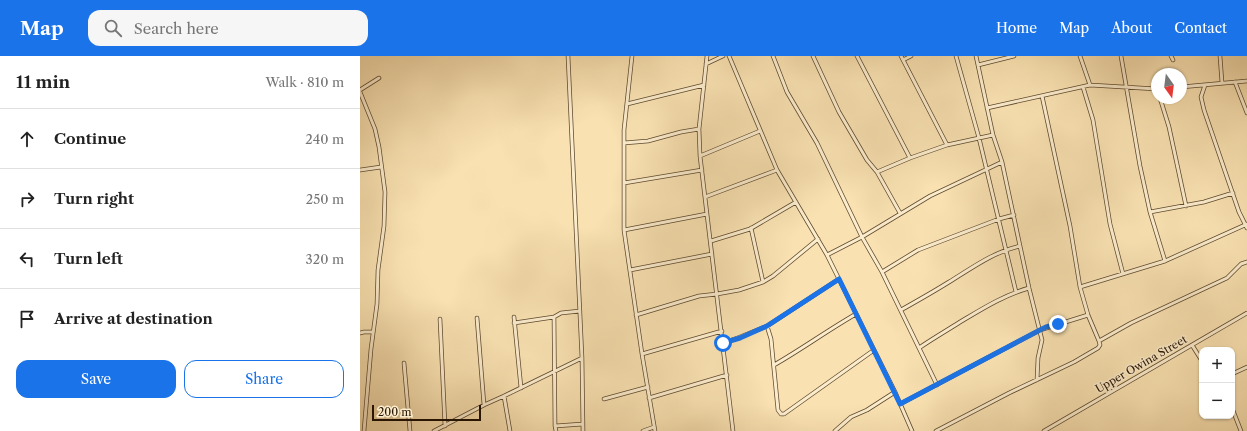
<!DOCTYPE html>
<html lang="en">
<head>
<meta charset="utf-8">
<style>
	body { margin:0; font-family:"Libre Caslon Text",serif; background:#f6f6f6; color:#222 }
	.controls { position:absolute; right:12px; bottom:12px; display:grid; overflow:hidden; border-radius:8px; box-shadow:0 1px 3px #0004 }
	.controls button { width:36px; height:36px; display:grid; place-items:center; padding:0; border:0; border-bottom:1px solid #e0e0e0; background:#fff; color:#222; font:20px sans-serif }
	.compass { position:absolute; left:791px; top:12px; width:36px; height:36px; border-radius:50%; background:#fff; box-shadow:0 1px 3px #0004; rotate:166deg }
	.scale { position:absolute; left:12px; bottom:10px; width:109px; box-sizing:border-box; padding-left:4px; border:2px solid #2b1604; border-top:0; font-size:11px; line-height:14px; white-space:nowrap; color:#2b1604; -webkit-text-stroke:3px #fbeccc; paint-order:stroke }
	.stop { position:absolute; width:12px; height:12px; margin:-9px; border:3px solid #1a73e8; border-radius:50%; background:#fff }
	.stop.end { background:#1a73e8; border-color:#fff; box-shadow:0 1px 4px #0008 }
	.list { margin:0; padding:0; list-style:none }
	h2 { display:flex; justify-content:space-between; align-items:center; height:52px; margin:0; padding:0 16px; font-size:17px }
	h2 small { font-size:13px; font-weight:400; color:#767676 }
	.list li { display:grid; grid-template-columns:26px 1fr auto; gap:12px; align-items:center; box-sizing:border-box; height:60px; padding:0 16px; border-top:1px solid #e0e0e0 }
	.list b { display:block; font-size:15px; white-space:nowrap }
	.list em { font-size:13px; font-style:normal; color:#767676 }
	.actions { display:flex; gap:8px; padding:12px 16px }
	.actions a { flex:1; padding:9px 0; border:1px solid #1a73e8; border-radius:12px; text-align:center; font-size:14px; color:#1a73e8 }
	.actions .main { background:#1a73e8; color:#fff }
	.icon { flex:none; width:22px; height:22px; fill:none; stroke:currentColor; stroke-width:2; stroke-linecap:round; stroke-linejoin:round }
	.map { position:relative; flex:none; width:887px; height:375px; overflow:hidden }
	header { display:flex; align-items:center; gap:24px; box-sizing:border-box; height:56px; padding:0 20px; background:#1a73e8; color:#fff }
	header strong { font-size:19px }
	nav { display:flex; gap:22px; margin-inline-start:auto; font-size:14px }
	.search { width:280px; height:36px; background:#f6f6f6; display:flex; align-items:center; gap:10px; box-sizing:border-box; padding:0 14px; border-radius:12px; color:#767676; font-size:15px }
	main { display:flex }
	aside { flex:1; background:#fff }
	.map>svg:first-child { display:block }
</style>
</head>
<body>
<header>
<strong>Map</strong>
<div class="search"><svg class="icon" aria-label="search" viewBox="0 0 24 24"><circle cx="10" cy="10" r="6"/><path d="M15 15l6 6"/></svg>Search here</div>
<nav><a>Home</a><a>Map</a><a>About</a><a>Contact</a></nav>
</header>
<main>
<aside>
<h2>11 min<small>Walk · 810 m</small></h2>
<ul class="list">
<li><svg class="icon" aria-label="ahead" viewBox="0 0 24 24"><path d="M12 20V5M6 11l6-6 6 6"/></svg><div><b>Continue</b></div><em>240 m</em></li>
<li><svg class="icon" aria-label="right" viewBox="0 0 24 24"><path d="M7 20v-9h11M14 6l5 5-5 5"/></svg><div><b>Turn right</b></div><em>250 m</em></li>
<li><svg class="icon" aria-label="left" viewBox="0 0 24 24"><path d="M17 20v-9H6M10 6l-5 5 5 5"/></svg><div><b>Turn left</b></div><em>320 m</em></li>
<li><svg class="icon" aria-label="arrive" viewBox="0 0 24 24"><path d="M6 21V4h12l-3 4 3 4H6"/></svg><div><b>Arrive at destination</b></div></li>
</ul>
<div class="actions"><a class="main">Save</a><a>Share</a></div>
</aside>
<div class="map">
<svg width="887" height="375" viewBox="0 0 887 375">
	<rect width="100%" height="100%" fill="#f9e1b1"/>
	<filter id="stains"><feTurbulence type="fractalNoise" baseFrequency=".005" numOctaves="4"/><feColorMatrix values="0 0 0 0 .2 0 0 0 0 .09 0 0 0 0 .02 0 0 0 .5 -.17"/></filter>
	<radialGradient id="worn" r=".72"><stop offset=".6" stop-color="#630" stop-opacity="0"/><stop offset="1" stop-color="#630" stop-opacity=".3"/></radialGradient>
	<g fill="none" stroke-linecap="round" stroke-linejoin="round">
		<g stroke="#5e492f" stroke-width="4.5">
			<path id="minor" d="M208,0l14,302 1,73
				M272,0l-8,74v100l18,124 13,77
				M347,0l-8,73 1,27 33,275
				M369,0l48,114 50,85 68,137 17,39
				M413,0l14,36 30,51 45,94 20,35 55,113
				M453,0l26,56 28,48 10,12 23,41
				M497,0l53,102
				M541,0l46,89
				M596,0l23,82 37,154
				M616,0l17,79 9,27 27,126 13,52 -4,18 -1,22
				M720,0l10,29
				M761,0l19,110 10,46 15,49
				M811,0l2,4
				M860,0l2,27
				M543,4l8,-4
				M346,8l17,-8
				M618,9l36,-9
				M875,26l12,31
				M845,29l-4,12 3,13 35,102 8,16
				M723,31l10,33 17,104 13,50
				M821,31l66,-6
				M0,34l19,-12
				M0,36l15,37 4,18 6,45 -1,34 -6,44 -1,34 -6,45 -7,82
				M682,40l28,130 10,61 8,28 11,26
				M800,42l9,29 17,79
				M267,48l77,-19
				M627,52l103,-23 67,4
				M264,87l24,-2 33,-9 18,-3
				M340,100l60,-25
				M0,114l21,-3
				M517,116l33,-14 37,-13 46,-10
				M264,127l78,-13
				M345,141l72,-27
				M790,156l54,-10 29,-9
				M391,172l12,54
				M264,174l83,-16
				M351,185l39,-12 46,-27
				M467,199l35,-18 68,-41 72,-34
				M270,214l82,-16
				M522,216l36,-22 81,-31 15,-4
				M720,231l85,-26 82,-37
				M541,254c16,-9 32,-18 48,-28 23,-14 44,-30 71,-36
				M276,259l63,-19 18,-2 22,-4 24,-8 10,-6 45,-37
				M154,261l7,71
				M117,262l7,87
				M80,263l5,107
				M154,267l40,-6
				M407,270l4,13 7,71 3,4h3l90,-64
				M0,277l4,-1h9
				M363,287l17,-6 27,-11 72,-47
				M832,289l10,16
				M559,292c13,-9 27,-17 41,-26 22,-13 44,-27 69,-34
				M282,298l80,-23
				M44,307l6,68
				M414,309c28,-16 54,-35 82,-51
				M872,318l15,-7
				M144,340l6,35
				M289,342l78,-23
				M244,343l44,-12
				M540,348l140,-74 48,-15
				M872,352l9,23
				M195,370l-1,-109 7,-4 19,-2
				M74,375l50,-26 20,-9 78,-38
				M196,375l-1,-5 28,-2
				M283,375l11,-4
				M475,375l16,-14 16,-7 28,-18
				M576,375l73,-38 65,-31 24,-14 2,-3 -1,-4 32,-18 96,-45 14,-14 6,-2
				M684,375l203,-118"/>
		</g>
		<use href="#minor" stroke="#fbeccc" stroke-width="3"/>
	</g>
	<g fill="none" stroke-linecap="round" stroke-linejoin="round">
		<path stroke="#1a73e8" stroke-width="5" d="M363,287l17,-5 27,-12 72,-47 61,125 140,-74 6,-3 12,-3"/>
	</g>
	<g text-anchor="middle" stroke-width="3" stroke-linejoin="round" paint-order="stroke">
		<g font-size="11" fill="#2b1604" stroke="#fbeccc">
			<text transform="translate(781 308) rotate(-30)" y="4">Upper Owina Street</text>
		</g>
	</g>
	<rect width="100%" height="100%" filter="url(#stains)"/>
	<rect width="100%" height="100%" fill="url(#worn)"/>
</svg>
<div class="controls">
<button>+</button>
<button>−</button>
</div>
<svg class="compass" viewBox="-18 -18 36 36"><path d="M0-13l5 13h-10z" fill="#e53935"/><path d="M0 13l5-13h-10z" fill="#767676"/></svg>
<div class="scale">200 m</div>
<div class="stop" style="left:363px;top:287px"></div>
<div class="stop end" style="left:698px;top:268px"></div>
</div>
</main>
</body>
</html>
